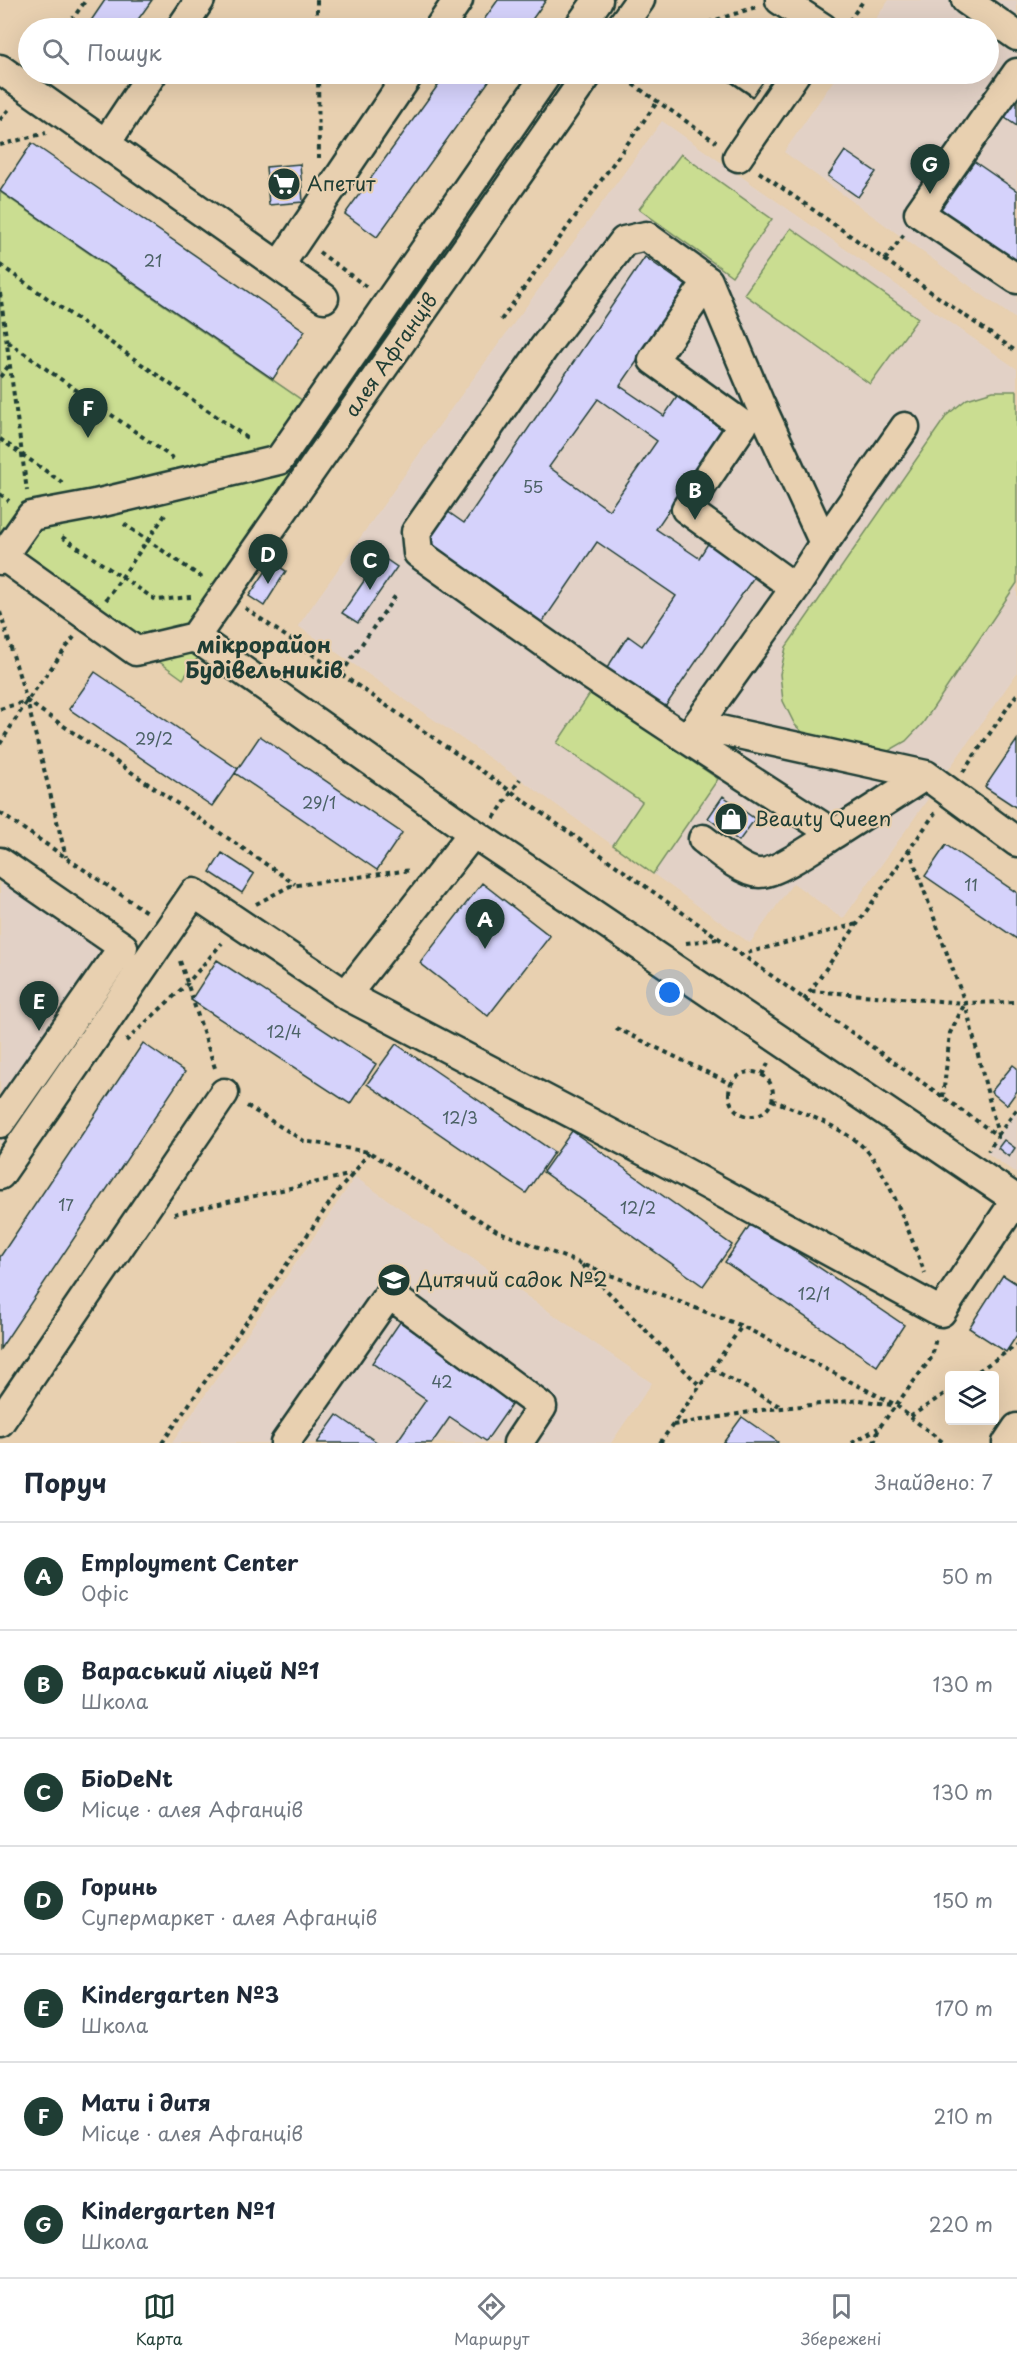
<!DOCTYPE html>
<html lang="uk">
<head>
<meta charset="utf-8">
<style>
	body { margin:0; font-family:"Playpen Sans",sans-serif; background:#f6f6f7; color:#1f2937 }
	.controls { position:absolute; right:18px; bottom:18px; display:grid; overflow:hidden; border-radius:6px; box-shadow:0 6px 24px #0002 }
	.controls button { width:54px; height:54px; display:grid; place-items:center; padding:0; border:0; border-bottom:2px solid #e0e1e3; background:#fff; color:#1f2937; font:30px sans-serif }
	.you { position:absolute; left:670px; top:993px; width:21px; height:21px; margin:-15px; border:4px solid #fff; border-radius:50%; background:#1a73e8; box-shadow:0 0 0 9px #1a73e833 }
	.badge { display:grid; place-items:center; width:39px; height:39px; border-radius:50%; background:#1f3d34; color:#fff; font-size:20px; font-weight:700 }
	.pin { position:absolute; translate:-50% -50px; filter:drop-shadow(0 2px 3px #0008) }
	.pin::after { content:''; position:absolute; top:32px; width:21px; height:18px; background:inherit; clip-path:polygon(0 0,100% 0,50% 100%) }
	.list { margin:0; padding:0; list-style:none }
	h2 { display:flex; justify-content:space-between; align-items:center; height:78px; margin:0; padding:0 24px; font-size:26px }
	h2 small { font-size:20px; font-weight:400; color:#747a83 }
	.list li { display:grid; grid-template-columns:39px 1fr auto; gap:18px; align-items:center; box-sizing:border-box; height:108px; padding:0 24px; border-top:2px solid #e0e1e3 }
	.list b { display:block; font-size:22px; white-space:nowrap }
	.list p { margin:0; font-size:20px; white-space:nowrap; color:#747a83 }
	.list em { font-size:20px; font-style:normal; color:#747a83 }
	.icon { flex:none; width:33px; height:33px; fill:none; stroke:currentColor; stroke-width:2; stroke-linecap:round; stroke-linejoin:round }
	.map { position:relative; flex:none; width:1017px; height:1443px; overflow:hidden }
	.search { position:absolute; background:#fff; box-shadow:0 6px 24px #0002; left:18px; right:18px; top:18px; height:66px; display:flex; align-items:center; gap:15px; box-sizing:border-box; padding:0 21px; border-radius:33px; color:#747a83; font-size:22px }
	.sheet { height:834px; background:#fff }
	nav { display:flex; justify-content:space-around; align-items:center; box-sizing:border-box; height:84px; border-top:2px solid #e0e1e3; background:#fff; font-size:16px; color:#747a83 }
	nav a { display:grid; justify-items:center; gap:3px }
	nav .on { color:#1f3d34 }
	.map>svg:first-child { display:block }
</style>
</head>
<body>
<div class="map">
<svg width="1017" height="1443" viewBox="0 0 1017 1443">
	<rect width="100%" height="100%" fill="#e8d0b0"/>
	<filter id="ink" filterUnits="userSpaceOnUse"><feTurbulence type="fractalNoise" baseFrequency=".0167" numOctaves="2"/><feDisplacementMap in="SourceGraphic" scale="12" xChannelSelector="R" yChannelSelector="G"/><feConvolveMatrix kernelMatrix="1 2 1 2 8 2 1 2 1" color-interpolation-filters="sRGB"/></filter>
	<g filter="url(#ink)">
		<path fill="#e2d1c6" d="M889,0h128v320l-233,-168 54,-78h150v-46h-119z
			M662,121l355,248v304l-174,246 -50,-36 -43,60 -230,-164 -222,-153 150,-213z
			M0,848l139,94 -139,203z
			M1017,1109v65l-30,-21z
			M355,1177l297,206 -41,60h-439z"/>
		<path fill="#cadd91" stroke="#748d62" stroke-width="1.5" d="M681,154l91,65 -40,57 -93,-67z
			M0,192l354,244 -171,243 -183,-133z
			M791,228l127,90 -48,66 -126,-90z
			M993,391h24v192l-94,140 -17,18 -21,12 -70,-9 -20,-19 -12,-24 -3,-27 6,-27 161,-232 20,-16z
			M591,692l127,87 -65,95 -40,-29 29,-43 -85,-59z"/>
		<path fill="#d5d2fb" stroke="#1f3d34" stroke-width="1.5" fill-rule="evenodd" d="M105,0h47l-20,28h-46z
			M498,0h48l-20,28h-48z
			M446,74h48l-117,163 -32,-23z
			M719,74h44l4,2 -15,21z
			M721,74h41l5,2 -14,20z
			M1017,92v34l-16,-11z
			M32,143l273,188 -32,48 -273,-188z
			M845,151l31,21 -18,25 -30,-21z
			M972,160l45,31v71l-79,-54z
			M300,164l3,38 -34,3 -3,-38z
			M645,257l43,30 -68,99 44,30 15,-22 47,32 -70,103 43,29 10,-16 47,32 -93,136 -58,-39 23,-35 14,10 34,-50 -79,-54 -55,81 -123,-83 22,-33 23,16zM598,399l59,42 -48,69 -60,-43z
			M381,556l16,11 -39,56 -16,-10z
			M272,562l14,9 -22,35 -15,-10z
			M95,672l143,97 -26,37 -143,-97z
			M260,736l142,97 -25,37 -142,-97z
			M1017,740v68l-32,-21z
			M723,796l32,23 -16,22 -31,-23z
			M946,845l71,48v46l-92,-63z
			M222,853l32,21 -12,19 -32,-21z
			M482,883l68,53 -62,80 -68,-53z
			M217,960l159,104 -26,40 -159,-104z
			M143,1043l42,29 -185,277v-92z
			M396,1044l158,108 -28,41 -159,-109z
			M1013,1065l4,3v23l-10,14 -16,-13z
			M572,1131l160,114 -29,41 -160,-114z
			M1004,1140l11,8 -6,9 -11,-9z
			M752,1222l152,103 -27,41 -152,-104z
			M1003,1275l14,9v51l-11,17 -37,-24z
			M400,1322l114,79 -28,40 -36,-24 -18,26h-36l30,-43 -54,-37z
			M337,1415l41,28h-61z
			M742,1417l36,25 -1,1h-54z"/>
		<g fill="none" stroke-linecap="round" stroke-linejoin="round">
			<g stroke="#1f3d34" stroke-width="33">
				<path id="minor" d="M780,0l43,28
					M966,0l51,36
					M181,28l19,-28
					M439,28l19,-28
					M578,28l20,-28
					M620,28l20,-28
					M0,69l324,229
					M1017,73l-98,140 98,66
					M106,143l46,-69
					M738,157l57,-83
					M646,236l62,45 -55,79 90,65 -57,84 109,79 -108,151 -97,-64 -172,-122 -2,-21 127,-183 81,-108z
					M279,266l130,-192
					M708,281l51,121 65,141 -29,45
					M824,543l81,-116
					M0,554l136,97 59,-14 278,196 544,367
					M0,560l31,-44 64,-12 184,-44 268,-386
					M195,637l393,-563
					M697,725l229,50 91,67
					M687,739l147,95 92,-59
					M703,839c13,10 40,34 56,34 17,1 59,-29 75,-39
					M0,862l123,85 -123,176
					M346,995l127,-162
					M0,1175l194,-282 152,102 329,172 266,145 75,-112
					M0,1422l224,-329
					M285,1443l104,-149 153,113 -24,36
					M1007,1443l10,-15"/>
			</g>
			<path stroke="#1f3d34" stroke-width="4" stroke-dasharray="4.5 4.5" stroke-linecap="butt" d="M317,0v28
				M849,21l15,-21
				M66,28l20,-28
				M691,28l65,-21
				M318,74l1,84
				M618,74l98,68
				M0,120l10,-12
				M0,145l46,-12
				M759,172l258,180
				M319,252l49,36
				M885,260l20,-27
				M0,265l250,175
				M0,293l27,198
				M501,320l157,-219
				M8,342l166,117
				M0,377l10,-13
				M0,439l63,44
				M0,494l9,7
				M124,524l80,55
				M62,537l94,63 35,-3
				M106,600l59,-85
				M245,608l267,184 486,344 -10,15
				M0,612l27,89 39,156
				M341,674l55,-79
				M0,709l27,-8 268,183
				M0,744l27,-43 47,-64
				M963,772l54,-78
				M0,813l148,100
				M494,818l26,-39
				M909,849l56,154 33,132
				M256,904l34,-18 121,-16
				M686,943l31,-4
				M739,955l118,-31
				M180,961l35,107
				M811,991l154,12 52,-1
				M804,1000l131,-187
				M616,1028l115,56
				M126,1041l60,-56 36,-42
				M729 1094a22 22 0 1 1 44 0a22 22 0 1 1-44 0Z
				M762,1075l7,-13
				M943,1097l7,-64 15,-30
				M772,1100c31,13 64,24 90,46 25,20 50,96 63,127
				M247,1106l57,35 65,11 128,79 245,95 154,79 14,12 40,-27
				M998,1135l19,-26
				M174,1214l179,-40 16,-22
				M582,1265l118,121
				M712,1369l71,39
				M971,1376l46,-31
				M910,1417l34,26
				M673,1425l89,-15 98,-10 32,5
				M162,1443l176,-252 15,-17
				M660,1443l82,-117
				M852,1443l26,-15
				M874,1443l5,-15 53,-71 4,-20"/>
			<use href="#minor" stroke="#e8d0b0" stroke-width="28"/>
		</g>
	</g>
	<defs>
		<g id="supermarket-disc" transform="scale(1.725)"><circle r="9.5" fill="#1f3d34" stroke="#e8d0b0"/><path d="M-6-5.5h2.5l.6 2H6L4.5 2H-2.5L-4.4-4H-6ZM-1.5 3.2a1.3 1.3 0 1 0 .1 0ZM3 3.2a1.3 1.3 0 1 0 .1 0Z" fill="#fff"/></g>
		<g id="shop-disc" transform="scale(1.725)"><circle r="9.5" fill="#1f3d34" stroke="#e8d0b0"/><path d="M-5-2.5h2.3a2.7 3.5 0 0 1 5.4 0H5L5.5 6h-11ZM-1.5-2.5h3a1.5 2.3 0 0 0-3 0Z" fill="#fff"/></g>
		<g id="school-disc" transform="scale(1.725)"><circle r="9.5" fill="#1f3d34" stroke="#e8d0b0"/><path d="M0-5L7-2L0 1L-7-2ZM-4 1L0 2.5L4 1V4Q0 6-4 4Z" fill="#fff"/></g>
	</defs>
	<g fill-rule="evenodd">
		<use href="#supermarket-disc" x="284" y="184"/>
		<use href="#shop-disc" x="731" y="819"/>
		<use href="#school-disc" x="394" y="1280"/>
	</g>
	<g text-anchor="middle" stroke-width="4.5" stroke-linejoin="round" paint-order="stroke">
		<g font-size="16" fill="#4c6266">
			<text x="153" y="267">21</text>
			<text x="533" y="493">55</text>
			<text x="154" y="745">29/2</text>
			<text x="319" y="809">29/1</text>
			<text x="971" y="891">11</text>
			<text x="284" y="1038">12/4</text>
			<text x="460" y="1124">12/3</text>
			<text x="66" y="1211">17</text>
			<text x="638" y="1214">12/2</text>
			<text x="814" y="1300">12/1</text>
			<text x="442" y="1388">42</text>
		</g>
		<g font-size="20" fill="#1f3d34" stroke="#e8d0b0" text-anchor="start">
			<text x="307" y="191">Апетит</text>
			<text x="754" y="826">Beauty Queen</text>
			<text x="417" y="1287">Дитячий садок №2</text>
		</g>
		<g font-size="20" fill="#1f3d34" stroke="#e8d0b0">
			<text transform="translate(391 355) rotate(-55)" y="7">алея Афганців</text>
		</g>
		<g font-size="22" font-weight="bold" fill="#1f3d34" stroke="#e8d0b0">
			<text x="264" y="653">мікрорайон<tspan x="264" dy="25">Будівельників</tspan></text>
		</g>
	</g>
</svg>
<div class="controls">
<button><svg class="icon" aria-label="layers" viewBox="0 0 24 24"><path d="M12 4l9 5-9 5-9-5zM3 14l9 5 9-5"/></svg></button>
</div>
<div class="you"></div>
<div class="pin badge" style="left:485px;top:949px">A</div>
<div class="pin badge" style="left:695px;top:520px">B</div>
<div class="pin badge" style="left:370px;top:590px">C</div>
<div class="pin badge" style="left:268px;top:584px">D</div>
<div class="pin badge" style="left:39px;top:1031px">E</div>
<div class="pin badge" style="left:88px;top:438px">F</div>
<div class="pin badge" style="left:930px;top:194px">G</div>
<div class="search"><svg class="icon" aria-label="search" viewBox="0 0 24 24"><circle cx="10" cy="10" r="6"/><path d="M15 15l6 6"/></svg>Пошук</div>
</div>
<section class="sheet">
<h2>Поруч<small>Знайдено: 7</small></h2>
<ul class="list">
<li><span class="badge">A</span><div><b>Employment Center</b><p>Офіс</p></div><em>50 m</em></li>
<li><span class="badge">B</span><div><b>Вараський ліцей №1</b><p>Школа</p></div><em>130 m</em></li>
<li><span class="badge">C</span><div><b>БіоDeNt</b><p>Місце · алея Афганців</p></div><em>130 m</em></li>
<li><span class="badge">D</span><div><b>Горинь</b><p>Супермаркет · алея Афганців</p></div><em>150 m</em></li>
<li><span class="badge">E</span><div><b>Kindergarten №3</b><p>Школа</p></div><em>170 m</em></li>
<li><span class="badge">F</span><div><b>Мати і дитя</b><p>Місце · алея Афганців</p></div><em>210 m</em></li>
<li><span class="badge">G</span><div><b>Kindergarten №1</b><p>Школа</p></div><em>220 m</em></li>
</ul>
</section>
<nav>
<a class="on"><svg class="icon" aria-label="map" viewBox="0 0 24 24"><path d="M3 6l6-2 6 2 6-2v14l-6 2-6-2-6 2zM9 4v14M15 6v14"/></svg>Карта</a>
<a><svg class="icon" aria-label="directions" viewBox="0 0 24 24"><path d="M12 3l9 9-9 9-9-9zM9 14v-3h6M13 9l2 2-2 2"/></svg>Маршрут</a>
<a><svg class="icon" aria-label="saved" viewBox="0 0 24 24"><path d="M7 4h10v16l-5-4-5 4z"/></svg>Збережені</a>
</nav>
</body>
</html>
